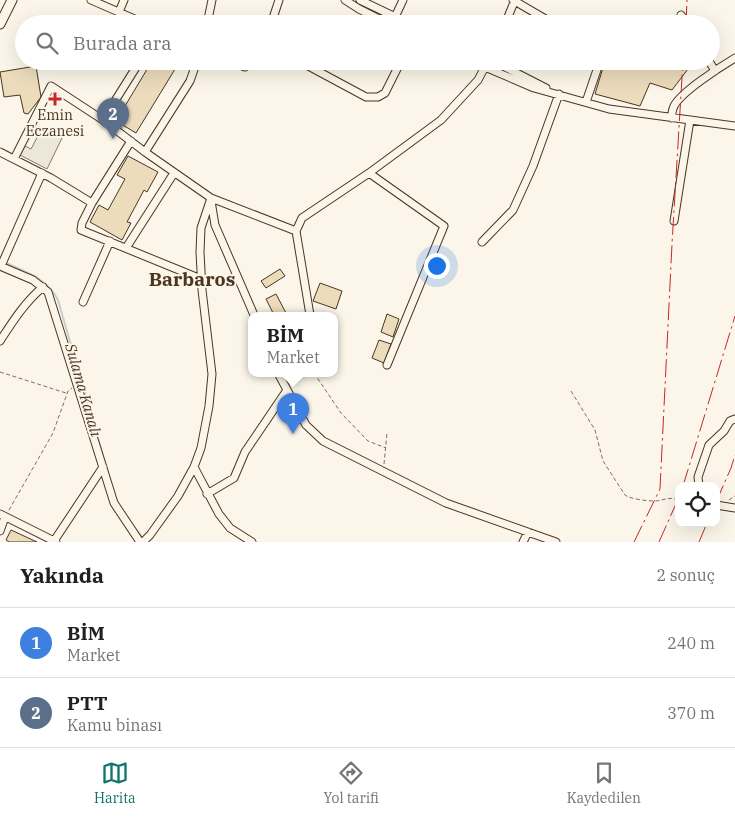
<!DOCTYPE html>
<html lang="tr">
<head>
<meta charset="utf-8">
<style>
	body { margin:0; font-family:"IBM Plex Serif",serif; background:#f2f2f2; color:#202124 }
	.controls { position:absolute; right:15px; bottom:15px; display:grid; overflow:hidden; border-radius:10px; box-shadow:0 5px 20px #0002 }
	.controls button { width:45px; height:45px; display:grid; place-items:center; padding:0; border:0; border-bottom:1px solid #e0e0e0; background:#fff; color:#202124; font:25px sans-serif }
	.you { position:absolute; left:436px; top:265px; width:18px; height:18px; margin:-12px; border:4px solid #fff; border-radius:50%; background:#1a73e8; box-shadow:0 0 0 8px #1a73e833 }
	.badge { display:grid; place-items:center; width:32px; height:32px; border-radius:50%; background:#0f766e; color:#fff; font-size:16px; font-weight:700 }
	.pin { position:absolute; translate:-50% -41px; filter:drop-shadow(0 1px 2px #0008) }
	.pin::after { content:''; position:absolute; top:26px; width:18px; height:15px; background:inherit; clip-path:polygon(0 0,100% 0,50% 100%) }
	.popup { position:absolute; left:248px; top:312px; width:90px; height:65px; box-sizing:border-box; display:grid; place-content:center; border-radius:10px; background:#fff; filter:drop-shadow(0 1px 4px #0005); font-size:16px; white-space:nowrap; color:#757577 }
	.popup b { font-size:19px; color:#202124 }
	.popup::after { content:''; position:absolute; left:50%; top:100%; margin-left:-10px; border:10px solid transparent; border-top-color:#fff }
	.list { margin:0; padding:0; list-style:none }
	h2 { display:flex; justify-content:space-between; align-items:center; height:65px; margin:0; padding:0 20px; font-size:21px }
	h2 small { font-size:16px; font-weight:400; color:#757577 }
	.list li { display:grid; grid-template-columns:32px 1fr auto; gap:15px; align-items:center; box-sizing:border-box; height:70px; padding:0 20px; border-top:1px solid #e0e0e0 }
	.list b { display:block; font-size:19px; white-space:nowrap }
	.list p { margin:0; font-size:16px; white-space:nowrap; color:#757577 }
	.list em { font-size:16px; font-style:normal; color:#757577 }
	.icon { flex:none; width:28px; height:28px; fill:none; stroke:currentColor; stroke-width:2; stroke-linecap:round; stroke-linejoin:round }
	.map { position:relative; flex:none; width:735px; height:542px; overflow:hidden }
	.search { position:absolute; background:#fff; box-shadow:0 5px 20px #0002; left:15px; right:15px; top:15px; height:55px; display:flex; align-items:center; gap:12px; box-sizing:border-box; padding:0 18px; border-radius:28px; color:#757577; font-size:19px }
	.sheet { height:205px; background:#fff }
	nav { display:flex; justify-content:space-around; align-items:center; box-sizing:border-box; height:70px; border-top:1px solid #e0e0e0; background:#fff; font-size:14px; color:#757577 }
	nav a { display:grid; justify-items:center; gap:2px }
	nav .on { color:#0f766e }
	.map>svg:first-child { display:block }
</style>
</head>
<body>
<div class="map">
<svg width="735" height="542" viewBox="0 0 735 542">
	<rect width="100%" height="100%" fill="#fbf6e9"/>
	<path fill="#ede7d9" stroke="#887966" d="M42,128l20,10 -15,31 -27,-14 5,-9 6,3z"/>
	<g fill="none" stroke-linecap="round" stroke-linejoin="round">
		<path stroke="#c9cecd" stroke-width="2" d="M4,262c21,10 43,16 54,38l52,180
			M135,528l8,10"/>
	</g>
	<path fill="#ecdcbc" stroke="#4a3520" d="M152,61h28l-44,72 -20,-12z
		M605,61h89l-22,29 -22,-7 -10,23 -45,-12z
		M36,66l5,31 -13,17 -4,-1 -4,-18 -16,2 -4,-25z
		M128,156l30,16 -11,20 -3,-2 -17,32 4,1 -9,17 -32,-18 9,-17 9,5 17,-31 -8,-4z
		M280,269l5,7 -19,12 -5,-7z
		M320,283l22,8 -6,18 -23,-8z
		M276,294l10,19 -4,2h-8l-8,-16z
		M387,314l12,5 -6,18 -12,-5z
		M379,340l12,4 -7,19 -12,-5z
		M11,530l26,12h-28l-3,-2z"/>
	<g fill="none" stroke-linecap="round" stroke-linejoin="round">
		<g stroke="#4a3520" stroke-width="9">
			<path id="minor" d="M91,0l55,24
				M345,0l14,9 30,15
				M360,0l50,24
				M513,0l41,24
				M119,12l5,-12
				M681,15l6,9
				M395,17l8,-17
				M207,24l5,-24
				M271,24l8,-24
				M505,24l10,-24
				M231,61l14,6 4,-6
				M299,61l67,36h12l7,-4 16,-32
				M471,61l63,27 75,21 126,17
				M493,61l53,27
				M709,61l6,10
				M586,102l14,-41
				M671,118c1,-4 1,-8 3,-12 7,-14 46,-39 61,-48
				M103,120l37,-59
				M0,152l51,26 41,25 39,-62
				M145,152l45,-71 7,-20
				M14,159l37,-73 52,34 42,32 66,46 85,33 14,84
				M369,173l75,53 -57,139
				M211,201l4,24 39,90
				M92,203l-10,20 -1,7 120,49
				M674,221l16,-101
				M296,231l6,-13 67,-45 72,-53 37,-40 10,-19
				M482,242l31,-32 20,-44 26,-72
				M126,248l48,-75
				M0,266l33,14 15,12 66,211 26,39
				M1,266l41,-93
				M83,302l27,-61
				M0,341c13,-20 25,-39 43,-54
				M278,373l28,52 17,16 123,62 110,39
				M194,467l25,47 11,14 22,14
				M699,486l-1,-9 11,-32 15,-14 6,-10 5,-2
				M207,494l27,-16 11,-26 42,-62
				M716,505l19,3
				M0,514l56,28
				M0,531l5,-14
				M54,541l49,-74
				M143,542l7,-7 28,-39 16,-29 7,-19 8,-42 3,-32 -10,-84 -2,-38 1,-24 10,-30
				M523,542l5,-10"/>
		</g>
		<g stroke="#4a3520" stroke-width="11">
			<path id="major" d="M0,24l12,-24"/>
		</g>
		<path stroke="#7f6f5c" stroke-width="1" stroke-dasharray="4 2.5" stroke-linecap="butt" d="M0,372l66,21
			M314,373l27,40 27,28 18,7
			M571,391l24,39 8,31 22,34c5,4 22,6 29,6 10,0 13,-5 25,-1
			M384,464l3,-31
			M729,500l6,-4
			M9,510l44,-77 15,-42 4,-3"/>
		<use href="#minor" stroke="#fbf6e9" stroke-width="7"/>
		<use href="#major" stroke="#fbf6e9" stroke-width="9"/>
		<path stroke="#c62828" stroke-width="1" stroke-dasharray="18 4 2.5 4" stroke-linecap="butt" d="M686,24l1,-24
			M683,486l52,-170
			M716,502l15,-34 4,-13
			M634,542l26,-53 12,-245 11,-183
			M659,542l20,-45
			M699,542l8,-19"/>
	</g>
	<path fill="#c62828" stroke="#fbf6e9" stroke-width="2" d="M52.5 91.5h5v5h5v5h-5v5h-5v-5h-5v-5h5z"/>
	<g text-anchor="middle" stroke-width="4" stroke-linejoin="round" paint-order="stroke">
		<g font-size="14" fill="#4a3520" stroke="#fbf6e9">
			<text x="55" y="120">Emin<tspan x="55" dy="16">Eczanesi</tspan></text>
		</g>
		<g font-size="15" font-style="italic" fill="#4a3520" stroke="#fbf6e9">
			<text transform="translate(83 390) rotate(74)" y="5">Sulama Kanalı</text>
		</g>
		<g font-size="19" font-weight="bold" fill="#4a3520" stroke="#fbf6e9">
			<text x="192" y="286">Barbaros</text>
		</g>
	</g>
</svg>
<div class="controls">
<button><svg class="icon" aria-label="locate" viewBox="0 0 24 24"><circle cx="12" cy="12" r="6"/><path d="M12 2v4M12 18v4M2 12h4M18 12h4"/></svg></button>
</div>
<div class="you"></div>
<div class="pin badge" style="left:293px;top:434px;background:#3f7fe0">1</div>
<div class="popup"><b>BİM</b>Market</div>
<div class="pin badge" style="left:113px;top:139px;background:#5c6f8a">2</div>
<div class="search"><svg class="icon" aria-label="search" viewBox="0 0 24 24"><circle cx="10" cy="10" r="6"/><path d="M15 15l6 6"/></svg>Burada ara</div>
</div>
<section class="sheet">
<h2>Yakında<small>2 sonuç</small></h2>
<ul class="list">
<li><span class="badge" style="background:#3f7fe0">1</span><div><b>BİM</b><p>Market</p></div><em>240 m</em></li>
<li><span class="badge" style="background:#5c6f8a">2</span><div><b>PTT</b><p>Kamu binası</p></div><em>370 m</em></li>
</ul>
</section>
<nav>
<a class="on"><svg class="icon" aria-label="map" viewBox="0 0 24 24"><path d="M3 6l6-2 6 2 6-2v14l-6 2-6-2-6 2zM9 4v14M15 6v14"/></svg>Harita</a>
<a><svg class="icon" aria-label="directions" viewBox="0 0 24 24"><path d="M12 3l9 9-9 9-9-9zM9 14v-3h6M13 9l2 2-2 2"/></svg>Yol tarifi</a>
<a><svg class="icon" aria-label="saved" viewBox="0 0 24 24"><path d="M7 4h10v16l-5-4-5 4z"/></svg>Kaydedilen</a>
</nav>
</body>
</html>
